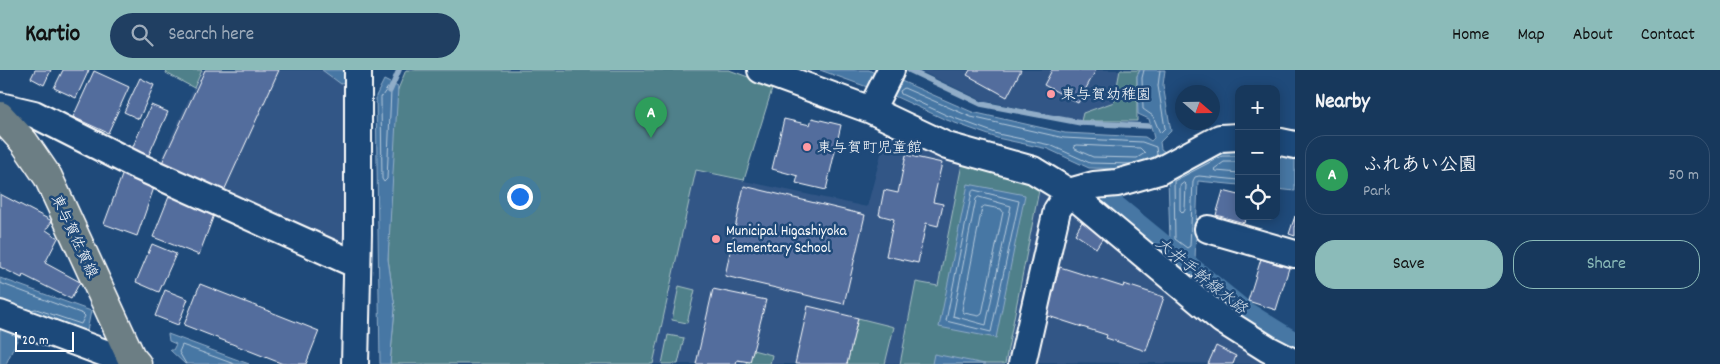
<!DOCTYPE html>
<html lang="en">
<head>
<meta charset="utf-8">
<style>
	body { margin:0; font-family:Dekko,"Klee One",sans-serif; background:#203f62; color:#f1f3f6 }
	.controls { position:absolute; right:15px; top:15px; display:grid; overflow:hidden; border-radius:10px; box-shadow:0 2px 12px #0003 }
	.controls button { width:45px; height:45px; display:grid; place-items:center; padding:0; border:0; border-bottom:1px solid #365272; background:#17385c; color:#f1f3f6; font:25px sans-serif }
	.compass { position:absolute; left:1175px; top:15px; width:45px; height:45px; border-radius:50%; background:#17385c; box-shadow:0 2px 12px #0003; rotate:110deg }
	.scale { position:absolute; left:15px; bottom:12px; width:59px; box-sizing:border-box; padding-left:5px; border:2px solid #fff; border-top:0; font-size:14px; line-height:18px; white-space:nowrap; color:#fff; -webkit-text-stroke:4px #1f4a7a; paint-order:stroke }
	.you { position:absolute; left:519px; top:126px; width:18px; height:18px; margin:-12px; border:4px solid #fff; border-radius:50%; background:#1a73e8; box-shadow:0 0 0 8px #1a73e833 }
	.badge { display:grid; place-items:center; width:32px; height:32px; border-radius:50%; background:#8bbbb9; color:#fff; font-size:16px; font-weight:700 }
	.pin { position:absolute; translate:-50% -41px; filter:drop-shadow(0 1px 2px #0008) }
	.pin::after { content:''; position:absolute; top:26px; width:18px; height:15px; background:inherit; clip-path:polygon(0 0,100% 0,50% 100%) }
	.list { margin:0; padding:0; list-style:none }
	h2 { display:flex; justify-content:space-between; align-items:center; height:65px; margin:0; padding:0 20px; font-size:21px }
	h2 small { font-size:16px; font-weight:400; color:#9eacbb }
	.list li { display:grid; grid-template-columns:32px 1fr auto; gap:15px; align-items:center; box-sizing:border-box; height:80px; margin:0 10px 10px; padding:0 10px; border:1px solid #365272; border-radius:20px }
	.list b { display:block; font-size:19px; white-space:nowrap }
	.list p { margin:0; font-size:16px; white-space:nowrap; color:#9eacbb }
	.list em { font-size:16px; font-style:normal; color:#9eacbb }
	.actions { display:flex; gap:10px; padding:15px 20px }
	.actions a { flex:1; padding:11px 0; border:1px solid #8bbbb9; border-radius:20px; text-align:center; font-size:18px; color:#8bbbb9 }
	.actions .main { background:#8bbbb9; color:#111 }
	.icon { flex:none; width:28px; height:28px; fill:none; stroke:currentColor; stroke-width:2; stroke-linecap:round; stroke-linejoin:round }
	.map { position:relative; flex:none; width:1295px; height:294px; overflow:hidden }
	header { display:flex; align-items:center; gap:30px; box-sizing:border-box; height:70px; padding:0 25px; background:#8bbbb9; color:#111 }
	header strong { font-size:24px }
	nav { display:flex; gap:28px; margin-inline-start:auto; font-size:18px }
	.search { width:350px; height:45px; background:#203f62; display:flex; align-items:center; gap:12px; box-sizing:border-box; padding:0 18px; border-radius:28px; color:#9eacbb; font-size:19px }
	main { display:flex }
	aside { flex:1; background:#17385c }
	.map>svg:first-child { display:block }
</style>
</head>
<body>
<header>
<strong>Kartio</strong>
<div class="search"><svg class="icon" aria-label="search" viewBox="0 0 24 24"><circle cx="10" cy="10" r="6"/><path d="M15 15l6 6"/></svg>Search here</div>
<nav><a>Home</a><a>Map</a><a>About</a><a>Contact</a></nav>
</header>
<main>
<div class="map">
<svg width="1295" height="294" viewBox="0 0 1295 294">
	<rect width="100%" height="100%" fill="#1f4a7a"/>
	<filter id="ink" filterUnits="userSpaceOnUse"><feTurbulence type="fractalNoise" baseFrequency=".02" numOctaves="2"/><feDisplacementMap in="SourceGraphic" scale="10" xChannelSelector="R" yChannelSelector="G"/><feConvolveMatrix kernelMatrix="1 2 1 2 8 2 1 2 1" color-interpolation-filters="sRGB"/></filter>
	<g filter="url(#ink)">
		<path fill="#335786" d="M202,0h120l19,14 5,-1v157l-18,8 -171,-80z
			M918,0h219l-3,5 3,46h-56l-100,-21z
			M395,37l472,100 21,-79 137,52 27,20 -37,164h-625l5,-56 -7,-49z
			M1079,139l78,63 -4,8 93,71 23,13 -238,-2 35,-145z"/>
		<path fill="#4f808a" stroke="#a7c0c4" d="M167,0h35l-8,18 -28,-15z
			M406,0h323l44,16 -29,94 -48,-10 -43,194h-263l5,-56 -7,-49 8,-165z
			M1120,0h20l-3,6v45h-56l2,-8 31,-11z
			M962,94l63,16 14,10 -34,174h-105l16,-82 22,4z
			M679,216l16,4 -8,33 -15,-3z
			M858,248l36,9 -9,37h-38z
			M668,265l16,3 -6,26h-16z
			M749,279l23,6 -2,9h-24z"/>
		<path fill="#4777a4" stroke="#91adc8" d="M322,0h23l1,13 -5,1z
			M820,0h49l9,5 -8,13z
			M1140,0h25l-2,15 8,46 -11,11 1,7 8,6 -29,14 -51,-1 -41,-19 -51,-11 -53,-19 -52,-24 7,-15 73,32 93,21 80,4 6,4 3,-3 -5,-19 -11,-5 -1,-38z
			M384,10l14,7 -10,172 7,49 -5,56h-10l-4,-268z
			M1221,81h18v34l-41,-4 -3,79 -25,-19 -2,-63z
			M1276,82l19,5v34l-19,-2z
			M968,114l57,11 -29,143 -57,-11z
			M0,208l91,33 -4,20 -87,-31z
			M0,258l22,1 -16,35h-6z
			M168,264l81,30h-64l-15,-14h3l3,-6 -7,-3z
			M934,284l51,10h-53z"/>
		<g fill="none" stroke-linecap="round" stroke-linejoin="round">
			<path stroke="#b5c9db" stroke-width="1" d="M1144,0l-2,8 1,31 10,7 7,17 5,-5 -7,-42 2,-16
				M388,18l3,3 -4,88 -3,3 -2,-3 -1,-81z
				M1077,75l63,3 5,5 -8,5 -44,-1 -18,-8 -1,-3z
				M1239,86h-17l-48,25 1,58 12,9 3,-2 3,-65 2,-4 4,-1 40,4
				M1239,92h-15l-10,7 2,2 23,2
				M1132,94l-42,-1 -40,-18 -52,-11 -52,-19 -45,-21 -1,-3 4,-3 67,29 93,21 78,4 14,5 1,8 -7,4
				M1184,113l2,2 -1,25 -2,3 -3,-3v-24z
				M974,120l45,11 -28,131 -45,-11 26,-129z
				M979,127l32,9 -25,119 -33,-9 23,-117z
				M985,136l16,3 2,3 -21,102 -3,2 -15,-3 -2,-3 20,-102z
				M0,213l83,31 2,2 -4,8 -45,-15 -6,1
				M186,294l-7,-12 3,-7 52,19"/>
			<path stroke="#91adc8" stroke-width="5.5" d="M909,0l72,34 100,19 67,3
				M390,21l9,-21"/>
			<path stroke="#4777a4" stroke-width="20" d="M1113,133l132,108 50,31"/>
		</g>
		<path fill="#536d9d" stroke="#fff" d="M35,0h16l-7,15 -13,-7z
			M63,0h26l-13,28 -22,-10z
			M205,0h74l-56,123 -62,-28z
			M970,0h51l-14,27 -40,-22z
			M1052,0h44l-18,33 -34,-18z
			M94,1l35,16 -21,46 -35,-16z
			M140,8l14,7 -15,34 -15,-7z
			M151,35l17,7 -21,47 -16,-8z
			M812,48l29,7 -15,65 -30,-7 2,-7 -26,-7 12,-50 26,6z
			M906,85l36,8 -9,39 10,2 -5,22 -12,-3 -8,40 -32,-7 8,-37 -15,-4 5,-25 14,3z
			M124,100l32,12 -19,54 -33,-12z
			M744,116l121,29 -21,89 -119,-28z
			M1223,121l16,4v21h7l-2,7 -28,-8z
			M0,124l52,27 -6,9 12,8 -13,25 35,19 -9,17 -48,-24 -1,3 -22,-11z
			M170,124l45,18 -16,43 -46,-18z
			M1295,146v20l-6,-2z
			M1082,152l22,14 -8,12 -21,-14z
			M152,174l24,10 -17,38 -23,-10z
			M1261,189l28,9 -13,42 -28,-9z
			M1060,197l63,20 1,-3 40,13 -18,54 -40,-13 1,-3 -62,-20z
			M200,214l119,47 -13,33h-23l-99,-39z
			M713,219l53,11 -16,62 -13,-2 -1,4h-40z
			M165,220l23,9 -10,26 -23,-9z
			M808,236l50,12 -11,46h-52z
			M1216,276l20,10 -3,8h-25z"/>
		<g fill="none" stroke-linecap="round" stroke-linejoin="round">
			<g stroke="#fff" stroke-width="30">
				<path id="minor" d="M761,0l110,40 76,36 86,24 36,22 153,128 46,29 27,14
					M0,36l34,8 101,51 222,100
					M871,40l20,-40
					M1276,71l19,4
					M1208,159l87,25
					M0,244l118,44 13,-1
					M355,294l3,-130v-164
					M1022,294l35,-154 12,-18 25,-7 23,-2 42,-12 61,-33 19,-1"/>
			</g>
			<g stroke="#fff" stroke-width="31">
				<path id="major" d="M0,46l24,26 24,35 83,180 6,7"/>
			</g>
			<use href="#minor" stroke="#1f4a7a" stroke-width="26"/>
			<use href="#major" stroke="#6c7e84" stroke-width="28"/>
		</g>
	</g>
	<g fill="#ff9aa2" stroke="#1f4a7a" stroke-width="2">
		<circle cx="1051" cy="24" r="5"/>
		<circle cx="807" cy="77" r="5"/>
		<circle cx="716" cy="169" r="5"/>
	</g>
	<g text-anchor="middle" stroke-width="5" stroke-linejoin="round" paint-order="stroke">
		<g font-size="15" fill="#fff" stroke="#1f4a7a" text-anchor="start">
			<text x="1061" y="29">東与賀幼稚園</text>
			<text x="817" y="82">東与賀町児童館</text>
			<text x="726" y="165">Municipal Higashiyoka<tspan x="726" dy="17">Elementary School</tspan></text>
		</g>
		<g font-size="15" fill="#fff" stroke="#1f4a7a">
			<text transform="translate(75 166) rotate(65)" y="5">東与賀佐賀線</text>
		</g>
		<g font-size="16" font-style="italic" fill="#d1dde8" stroke="#1f4a7a">
			<text transform="translate(1202 205) rotate(39)" y="6">大井手幹線水路</text>
		</g>
	</g>
</svg>
<div class="controls">
<button>+</button>
<button>−</button>
<button><svg class="icon" aria-label="locate" viewBox="0 0 24 24"><circle cx="12" cy="12" r="6"/><path d="M12 2v4M12 18v4M2 12h4M18 12h4"/></svg></button>
</div>
<svg class="compass" viewBox="-18 -18 36 36"><path d="M0-13l5 13h-10z" fill="#e53935"/><path d="M0 13l5-13h-10z" fill="#9eacbb"/></svg>
<div class="scale">20 m</div>
<div class="you"></div>
<div class="pin badge" style="left:651px;top:68px;background:#2e9e5b">A</div>
</div>
<aside>
<h2>Nearby<small></small></h2>
<ul class="list">
<li><span class="badge" style="background:#2e9e5b">A</span><div><b>ふれあい公園</b><p>Park</p></div><em>50 m</em></li>
</ul>
<div class="actions"><a class="main">Save</a><a>Share</a></div>
</aside>
</main>
</body>
</html>
